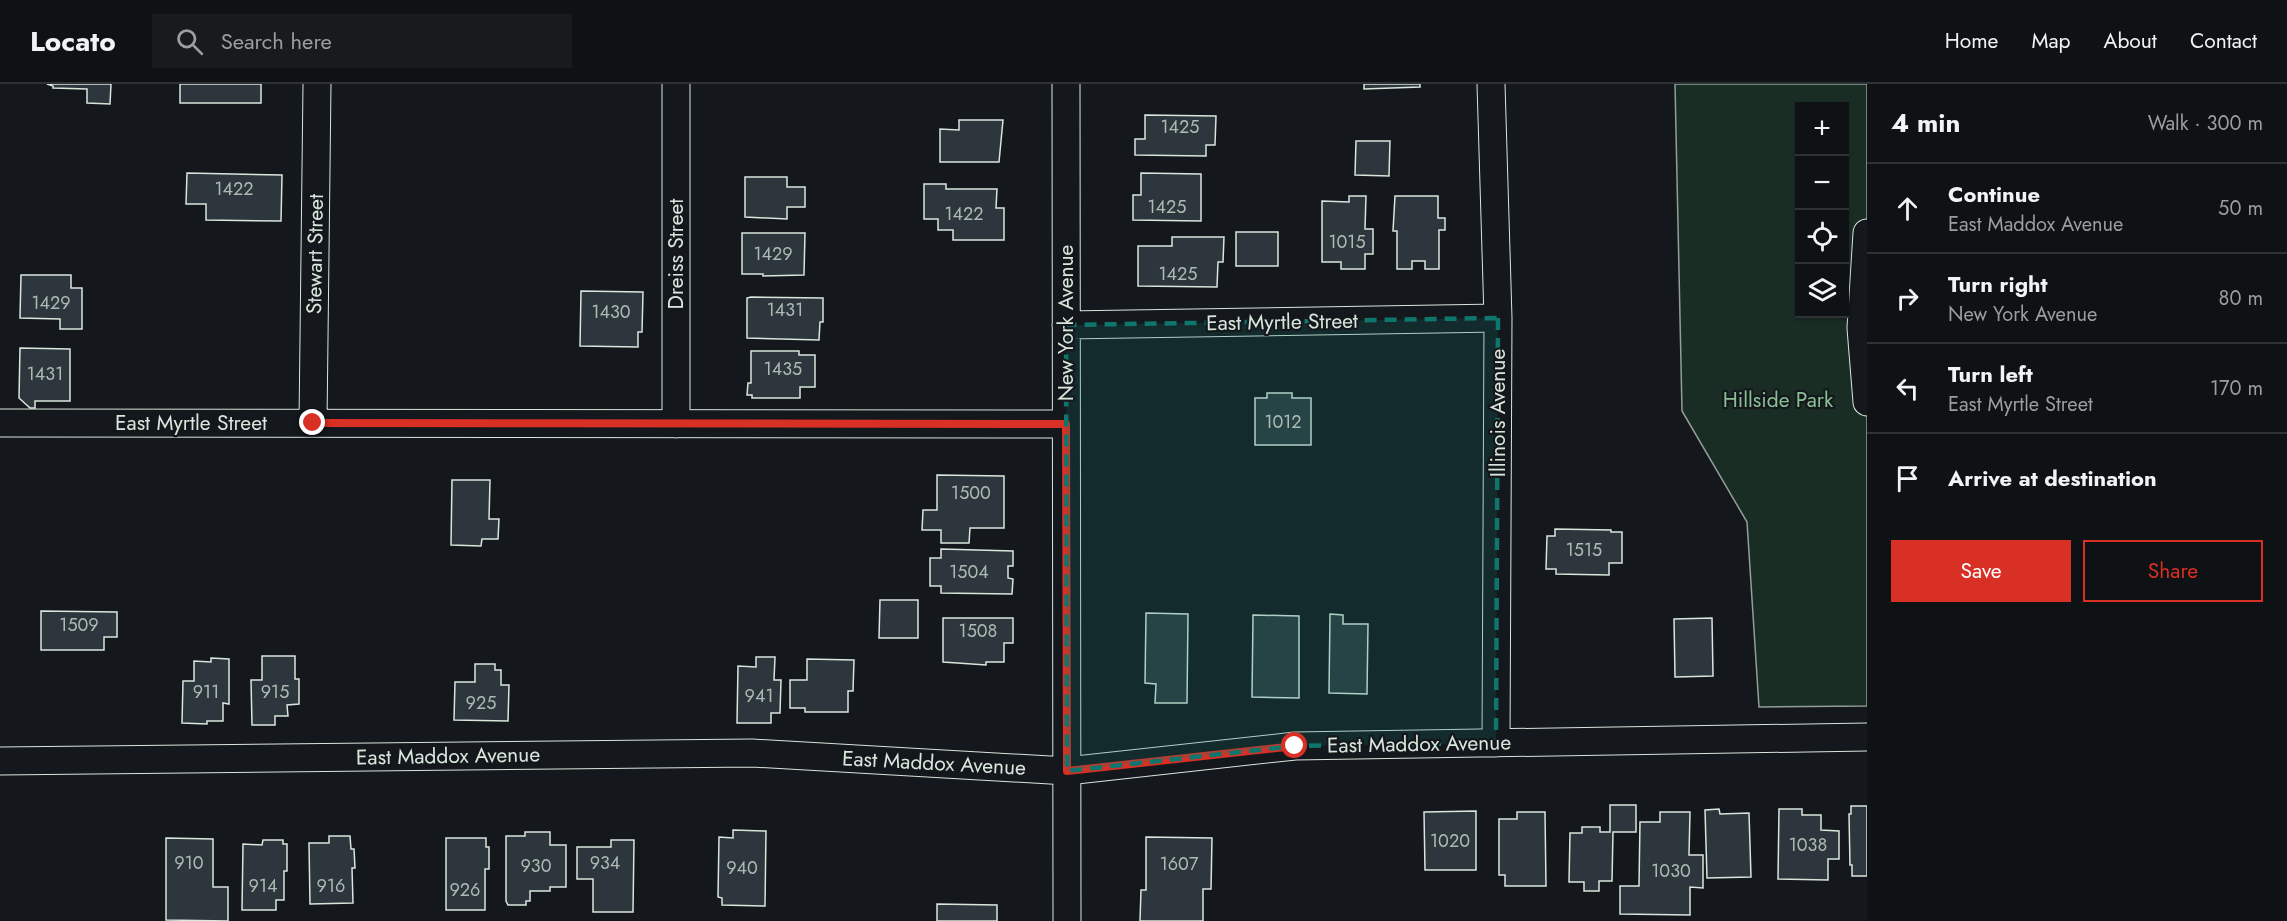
<!DOCTYPE html>
<html lang="en">
<head>
<meta charset="utf-8">
<style>
	body { margin:0; font-family:Jost,sans-serif; background:#181b1e; color:#f1f3f6 }
	.controls { position:absolute; right:18px; top:18px; display:grid; overflow:hidden; border-radius:0px; box-shadow:0 2px 4px #0004 }
	.controls button { width:54px; height:54px; display:grid; place-items:center; padding:0; border:0; border-bottom:2px solid #2f3234; background:#0f1215; color:#f1f3f6; font:30px sans-serif }
	.stop { position:absolute; width:18px; height:18px; margin:-14px; border:4px solid #d93025; border-radius:50%; background:#fff }
	.stop.end { background:#d93025; border-color:#fff; box-shadow:0 2px 6px #0008 }
	.list { margin:0; padding:0; list-style:none }
	h2 { display:flex; justify-content:space-between; align-items:center; height:78px; margin:0; padding:0 24px; font-size:26px }
	h2 small { font-size:20px; font-weight:400; color:#9b9ea0 }
	.list li { display:grid; grid-template-columns:39px 1fr auto; gap:18px; align-items:center; box-sizing:border-box; height:90px; padding:0 24px; border-top:2px solid #2f3234 }
	.list b { display:block; font-size:22px; white-space:nowrap }
	.list p { margin:0; font-size:20px; white-space:nowrap; color:#9b9ea0 }
	.list em { font-size:20px; font-style:normal; color:#9b9ea0 }
	.actions { display:flex; gap:12px; padding:18px 24px }
	.actions a { flex:1; padding:14px 0; border:2px solid #d93025; border-radius:0px; text-align:center; font-size:21px; color:#d93025 }
	.actions .main { background:#d93025; color:#fff }
	.icon { flex:none; width:33px; height:33px; fill:none; stroke:currentColor; stroke-width:2; stroke-linecap:round; stroke-linejoin:round }
	.map { position:relative; flex:none; width:1867px; height:837px; overflow:hidden }
	header { display:flex; align-items:center; gap:36px; box-sizing:border-box; height:84px; padding:0 30px; background:#0f1215; border-bottom:2px solid #2f3234 }
	header strong { font-size:28px }
	nav { display:flex; gap:33px; margin-inline-start:auto; font-size:21px }
	.search { width:420px; height:54px; background:#181b1e; display:flex; align-items:center; gap:15px; box-sizing:border-box; padding:0 21px; border-radius:0px; color:#9b9ea0; font-size:22px }
	main { display:flex }
	aside { flex:1; background:#0f1215 }
	.map>svg:first-child { display:block }
</style>
</head>
<body>
<header>
<strong>Locato</strong>
<div class="search"><svg class="icon" aria-label="search" viewBox="0 0 24 24"><circle cx="10" cy="10" r="6"/><path d="M15 15l6 6"/></svg>Search here</div>
<nav><a>Home</a><a>Map</a><a>About</a><a>Contact</a></nav>
</header>
<main>
<div class="map">
<svg width="1867" height="837" viewBox="0 0 1867 837">
	<rect width="100%" height="100%" fill="#14181c"/>
	<path fill="#1a2d24" stroke="#939e99" stroke-width="1.5" fill-rule="evenodd" d="M1675,0h192v622l-108,1 -12,-185 -65,-111zM1800,22h44v208h-44z"/>
	<path fill="#2c363c" stroke="#d8e6dc" stroke-width="1.5" d="M47,0h64l-1,20 -23,-1v-14l-34,-1v-2z
		M180,0h81v19h-81z
		M1364,0h56v3l-56,2z
		M1145,31l71,1 -1,29h-9v11l-71,-1v-16h10z
		M959,36h44l-4,42h-59v-33l19,1z
		M1356,57h34l-1,35 -34,-1z
		M187,89l95,2 -1,46 -75,-1v-16h-20z
		M1141,89l60,1v47l-68,-1v-25h8z
		M745,93h42v10h18v20h-18v12l-42,-2z
		M924,100h22v5h51l-1,19h8v32h-51v-10h-15v-11h-14z
		M1349,112h17l-1,33h8v25h-8v15h-24v-7h-19v-61l27,1z
		M1395,112h43v22h7v12h-6v39h-14v-8h-13v8h-15v-38h-4z
		M1236,148h42v34h-42z
		M742,149h63l-1,42 -41,1v-2h-21z
		M1172,153h52l-1,25h-5l-1,25 -79,-1v-40h34z
		M21,191h50v13h11v41h-22v-10l-40,-1z
		M581,207l62,1 -1,40h-4v15l-58,-1z
		M751,213l72,1v24h-3l-1,18 -72,-2v-40z
		M20,264l50,1v52h-35v7h-5l-11,-10z
		M751,267h48v4h16v32h-15v11h-48v-3h-5l1,-12h3z
		M1267,309h25v5h19v47h-56v-47h12z
		M937,391l67,1v52h-34l-1,15h-28v-13h-19l1,-20h14z
		M452,396h38l-1,39h10l-1,20h-16l-1,7 -30,-1z
		M1555,445l56,1v2h11v31h-13v12l-53,-1v-5h-10l1,-33h8z
		M941,465l72,2v15h-5v12l5,1 -1,15 -71,-1v-7h-11v-28h11z
		M880,516h38v38h-39z
		M41,527l76,1v25h-13v13h-63z
		M1146,529l42,1 -1,89h-32l1,-19 -11,-1z
		M1330,530l13,1v9h25l-1,70 -38,-1z
		M1253,531l46,1v82l-47,-1z
		M943,534h70v25h-9v19h-18v3l-43,-3z
		M1712,534l1,58 -38,1 -1,-58z
		M262,572h33v23h4v25l-12,1 1,11h-13v9h-23l-1,-45h11z
		M756,573h19l-1,23h7l-1,33h-9v10h-34l1,-57 18,1z
		M211,574l18,1v45l-6,-1v18h-16v3l-25,-1 1,-42h11v-20l17,1z
		M807,575l47,1 -1,31h-5v21h-43v-4h-15v-28h17z
		M475,580h20v6h6v15h8l-1,36 -54,-1 1,-38h20z
		M1610,721h26v27h-23l-1,49h-13v10h-15v-9h-15l1,-49h12v-6h18v5h10z
		M1851,722h16v70h-15v-11h-2l-1,-51h2z
		M1719,725l1,5 29,-1 2,64 -44,1 -2,-68z
		M1779,725h23v6h19v15l18,1v28h-11v21l-50,-1z
		M1476,727v59h-51l-1,-58z
		M1517,728h28l1,74h-41v-11h-6v-56h18z
		M1660,728h30l-1,43h14v33l-13,-1v28l-70,-1v-28h19l1,-64h20z
		M733,746l33,1 -1,75 -43,-1v-7l-4,-1 1,-60 14,1z
		M525,748h25v13h16v42h-16v4h-20v10h-4v4h-18l-2,-4v-65h19z
		M329,752h21l1,13h3l1,19h-3l1,35 -43,1 -1,-61h20z
		M1146,753l66,1 -1,51h-8v32h-63l1,-31h5z
		M166,754l47,1v48h15v34l-62,-1z
		M446,754h40v9h3v22h-4v41h-39z
		M263,756h20v4h4v27h-3v29h-8v10h-34l1,-66 19,1z
		M611,756h23l-1,72h-40v-33h-16v-32h34z
		M937,820l60,1v16h-60z"/>
	<g fill="none" stroke-linecap="round" stroke-linejoin="round">
		<g stroke="#d8e6dc" stroke-width="29">
			<path id="street" d="M1066,0l1,837
				M1491,0l7,234 -2,425
				M1867,149l-6,95 6,74
				M1066,241l432,-7
				M0,339l1066,1
				M313,339l4,-339
				M676,340v-340
				M0,677l752,-8 315,18 228,-25 572,-9"/>
		</g>
		<use href="#street" stroke="#14181c" stroke-width="27"/>
	</g>
	<g fill="none" stroke-linecap="round" stroke-linejoin="round">
		<path stroke="#d93025" stroke-width="8" d="M313,339l753,1 1,347 228,-25"/>
	</g>
	<path fill="#0f766e" fill-opacity="0.2" stroke="#0f766e" stroke-width="4.5" stroke-dasharray="12 8" stroke-linejoin="round" d="M1498,234l-2,425 -201,3 -228,25 -1,-446z"/>
	<g text-anchor="middle" stroke-width="4.5" stroke-linejoin="round" paint-order="stroke">
		<g font-size="18" fill="#adbab4">
			<text x="1180" y="49">1425</text>
			<text x="234" y="111">1422</text>
			<text x="1167" y="129">1425</text>
			<text x="964" y="136">1422</text>
			<text x="1347" y="164">1015</text>
			<text x="773" y="176">1429</text>
			<text x="1178" y="196">1425</text>
			<text x="51" y="225">1429</text>
			<text x="785" y="232">1431</text>
			<text x="611" y="234">1430</text>
			<text x="783" y="291">1435</text>
			<text x="45" y="296">1431</text>
			<text x="1283" y="344">1012</text>
			<text x="971" y="415">1500</text>
			<text x="1584" y="472">1515</text>
			<text x="969" y="494">1504</text>
			<text x="79" y="547">1509</text>
			<text x="978" y="553">1508</text>
			<text x="206" y="614">911</text>
			<text x="275" y="614">915</text>
			<text x="759" y="618">941</text>
			<text x="481" y="625">925</text>
			<text x="1450" y="763">1020</text>
			<text x="1808" y="767">1038</text>
			<text x="189" y="785">910</text>
			<text x="605" y="785">934</text>
			<text x="1179" y="786">1607</text>
			<text x="536" y="788">930</text>
			<text x="742" y="790">940</text>
			<text x="1671" y="793">1030</text>
			<text x="263" y="808">914</text>
			<text x="331" y="808">916</text>
			<text x="465" y="812">926</text>
		</g>
		<g font-size="21" fill="#d8e6dc" stroke="#14181c">
			<text transform="translate(315 170) rotate(-89)" y="7">Stewart Street</text>
			<text transform="translate(676 170) rotate(-90)" y="7">Dreiss Street</text>
			<text transform="translate(1282 238) rotate(-1)" y="7">East Myrtle Street</text>
			<text transform="translate(1066 239) rotate(-90)" y="7">New York Avenue</text>
			<text transform="translate(1498 329) rotate(-90)" y="7">Illinois Avenue</text>
			<text x="191" y="346">East Myrtle Street</text>
			<text transform="translate(1419 660) rotate(-1)" y="7">East Maddox Avenue</text>
			<text transform="translate(448 672) rotate(-1)" y="7">East Maddox Avenue</text>
			<text transform="translate(934 679) rotate(3)" y="7">East Maddox Avenue</text>
		</g>
		<g font-size="21" fill="#8ac095" stroke="#14181c">
			<text x="1778" y="323">Hillside Park</text>
		</g>
	</g>
</svg>
<div class="controls">
<button>+</button>
<button>−</button>
<button><svg class="icon" aria-label="locate" viewBox="0 0 24 24"><circle cx="12" cy="12" r="6"/><path d="M12 2v4M12 18v4M2 12h4M18 12h4"/></svg></button>
<button><svg class="icon" aria-label="layers" viewBox="0 0 24 24"><path d="M12 4l9 5-9 5-9-5zM3 14l9 5 9-5"/></svg></button>
</div>
<div class="stop" style="left:1295px;top:662px"></div>
<div class="stop end" style="left:313px;top:339px"></div>
</div>
<aside>
<h2>4 min<small>Walk · 300 m</small></h2>
<ul class="list">
<li><svg class="icon" aria-label="ahead" viewBox="0 0 24 24"><path d="M12 20V5M6 11l6-6 6 6"/></svg><div><b>Continue</b><p>East Maddox Avenue</p></div><em>50 m</em></li>
<li><svg class="icon" aria-label="right" viewBox="0 0 24 24"><path d="M7 20v-9h11M14 6l5 5-5 5"/></svg><div><b>Turn right</b><p>New York Avenue</p></div><em>80 m</em></li>
<li><svg class="icon" aria-label="left" viewBox="0 0 24 24"><path d="M17 20v-9H6M10 6l-5 5 5 5"/></svg><div><b>Turn left</b><p>East Myrtle Street</p></div><em>170 m</em></li>
<li><svg class="icon" aria-label="arrive" viewBox="0 0 24 24"><path d="M6 21V4h12l-3 4 3 4H6"/></svg><div><b>Arrive at destination</b></div></li>
</ul>
<div class="actions"><a class="main">Save</a><a>Share</a></div>
</aside>
</main>
</body>
</html>
